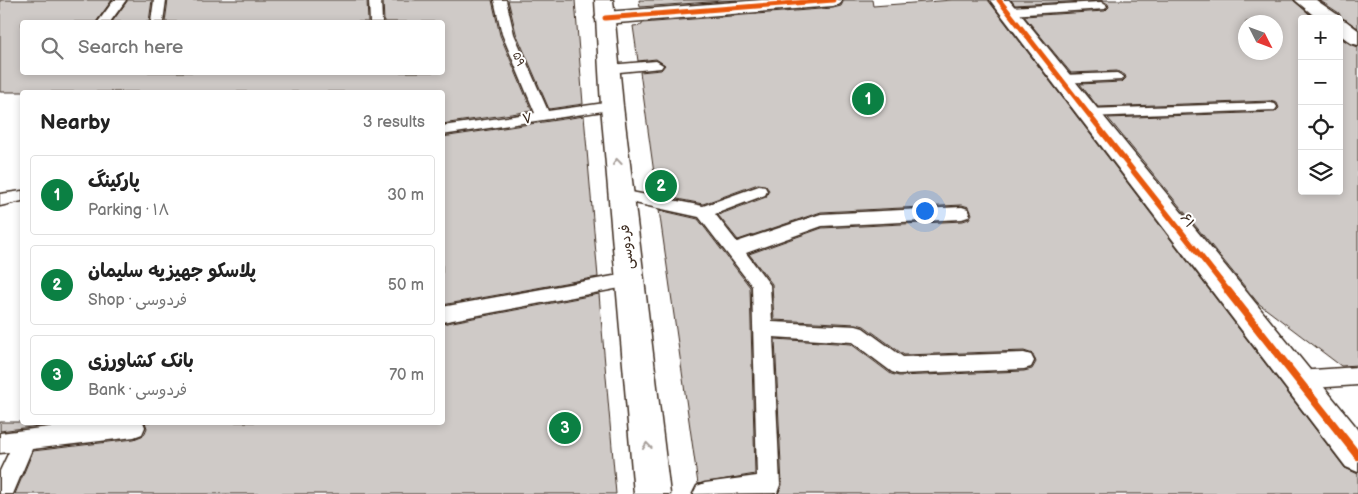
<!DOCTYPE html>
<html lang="en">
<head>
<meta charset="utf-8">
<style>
	body { margin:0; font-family:"Balsamiq Sans","Playpen Sans Arabic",sans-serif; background:#f2f2f2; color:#222 }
	.controls { position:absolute; right:15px; top:15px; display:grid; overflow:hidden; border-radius:5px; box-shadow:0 2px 8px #0003 }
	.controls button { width:45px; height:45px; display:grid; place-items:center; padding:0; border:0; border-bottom:1px solid #e0e0e0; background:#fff; color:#222; font:25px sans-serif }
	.compass { position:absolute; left:1238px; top:15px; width:45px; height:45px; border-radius:50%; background:#fff; box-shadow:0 2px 8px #0003; rotate:132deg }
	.you { position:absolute; left:924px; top:210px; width:18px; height:18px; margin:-12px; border:4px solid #fff; border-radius:50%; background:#1a73e8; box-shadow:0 0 0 8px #1a73e833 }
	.badge { display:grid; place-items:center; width:32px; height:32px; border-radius:50%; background:#0b8043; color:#fff; font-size:16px; font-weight:700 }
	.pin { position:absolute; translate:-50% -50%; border:2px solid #fff; box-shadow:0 1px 5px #0006 }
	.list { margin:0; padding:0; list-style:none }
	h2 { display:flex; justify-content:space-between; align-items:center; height:65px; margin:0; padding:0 20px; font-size:21px }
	h2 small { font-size:16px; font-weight:400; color:#767676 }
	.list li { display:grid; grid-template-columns:32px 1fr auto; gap:15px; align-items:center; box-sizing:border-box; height:80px; margin:0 10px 10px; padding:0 10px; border:1px solid #e0e0e0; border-radius:5px }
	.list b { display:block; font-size:19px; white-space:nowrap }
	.list p { margin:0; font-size:16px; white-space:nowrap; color:#767676 }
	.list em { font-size:16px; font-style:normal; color:#767676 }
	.icon { flex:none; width:28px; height:28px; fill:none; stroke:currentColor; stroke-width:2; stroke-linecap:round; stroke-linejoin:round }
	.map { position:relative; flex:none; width:1358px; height:494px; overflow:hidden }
	.search { position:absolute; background:#fff; box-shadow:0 2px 8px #0003; left:20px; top:20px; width:425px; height:55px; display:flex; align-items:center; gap:12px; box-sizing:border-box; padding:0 18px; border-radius:5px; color:#767676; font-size:19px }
	.panel { position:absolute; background:#fff; box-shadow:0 2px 8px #0003; left:20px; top:90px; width:425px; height:335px; border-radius:5px }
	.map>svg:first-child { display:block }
</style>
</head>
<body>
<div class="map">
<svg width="1358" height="494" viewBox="0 0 1358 494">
	<rect width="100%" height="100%" fill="#fff"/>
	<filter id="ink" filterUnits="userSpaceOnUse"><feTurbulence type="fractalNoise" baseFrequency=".02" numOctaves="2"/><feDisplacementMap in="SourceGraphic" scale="10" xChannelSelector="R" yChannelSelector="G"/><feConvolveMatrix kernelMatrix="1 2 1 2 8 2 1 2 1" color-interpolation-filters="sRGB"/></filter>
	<g filter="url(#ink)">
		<path fill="#cfcac7" stroke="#3b2a1e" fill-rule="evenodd" d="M0,0h112l-16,22h-74v50h420v-50h-58l-1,-22h109l8,35 32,76 -90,13v-32h-442z
			M128,0h24l-3,22h-37z
			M168,0h199l1,22h-203z
			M508,0h67l8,104 -34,5 -33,-76z
			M639,0h98l-97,7z
			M844,0h28l1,6 79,-6h36l357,468 13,6v20h-580l4,-9 -7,-146 76,5 40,30 8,2 125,-5 8,-2 4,-7 -3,-8 -9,-3 -120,4 -40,-29 -7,-2 -83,-4 -2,-36 -23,-30 73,-26 141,-7 6,-2 3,-5 -3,-7 -7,-2 -141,7 -83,28 -20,-25 48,-18 3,-7 -4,-5 -7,-1 -55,20 -46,-9 -17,-123 21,-2 4,-5 -9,-6 -18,2 -5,-35 9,-1v-2l191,-15 8,-2z
			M1011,0h282l22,19h-13v172h37v-154l11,7 8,3v318l-17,1 -83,-63 -150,-185 167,-6 4,-4 -2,-5 -7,-2 -172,6 -18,-23 42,-2 4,-4 -1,-3 -8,-4 -46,2 -47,-57 81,-5 4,-4 -1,-3 -7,-4 -86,5zM1246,22h30v30h-30z
			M1319,0h39v28l-17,-11 -2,-4z
			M584,116l14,161 -156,28v-168z
			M659,210l39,9 52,68 5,187 -57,10z
			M599,294l17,200h-601l18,-43 101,-12 10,-4 3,-7 -2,-6h297v-98z
			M0,422h70l-70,9z"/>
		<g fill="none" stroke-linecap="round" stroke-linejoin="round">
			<g stroke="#3b2a1e" stroke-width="3">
				<path id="service" d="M114,0h12l-16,22h-12z
					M154,0h12l-3,22h-12z
					M369,0h12l1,22h-12z
					M494,0h12l8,34 34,77 64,-9 5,1 2,3 -2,3 -175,26v-9l93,-13 -33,-79z
					M1101,2l6,4 -2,3 -97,6 -6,-4 6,-4z
					M656,61l7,4 -2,3 -52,5 -7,-4 7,-4z
					M1117,73l7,4 -2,3 -60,3 -7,-4 7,-4z
					M1270,103l5,1 2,3 -2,3 -187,7 -5,-1 -2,-3 2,-3 5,-1z
					M759,186l6,1 2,4 -2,4 -50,19 22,28 84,-28 141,-7 6,2 2,4 -2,4 -6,2 -140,7 -76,27 24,32 2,37 84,4 7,2 40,29 121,-4 7,2 3,6 -3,6 -7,2 -125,5 -7,-2 -40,-30 -79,-5 7,148 -3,8 -84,1 4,-8 8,-3 52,-7 -5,-190 -53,-69 -78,-17 -6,-1 -2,-4 2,-4 6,-1 82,16z
					M22,191v10l-22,5v-12z
					M630,273l6,2 3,5 -3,5 -194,37v-15z
					M1358,367v18l-60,4 -7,-3 -3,-6 3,-6 7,-3z
					M90,422h53l2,5 -3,7 -8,3 -102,12 -19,45h-13v-23l9,-19 -9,1v-20z"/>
			</g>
			<g stroke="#3b2a1e" stroke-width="3">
				<path id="minor" d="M762,0h80l-2,4 -7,2 -228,18 -7,-2 -3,-4 3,-4 7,-2z
					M990,0h19l349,429v43l-12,-5z
					M1295,0h21l22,15 2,4 6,2 12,9v15l-7,-2 -12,-9v-15h-21z"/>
			</g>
			<g stroke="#3b2a1e" stroke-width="3">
				<path id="secondary" d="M595,0h18l10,106 47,388h-36l-33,-388z"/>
			</g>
			<use href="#service" fill="#fff" fill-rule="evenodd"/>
			<use href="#minor" fill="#fff" fill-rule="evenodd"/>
			<use href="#secondary" fill="#fff" fill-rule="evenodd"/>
			<g stroke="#fff" stroke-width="8">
				<path id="cycleway-far2" d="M999,0l102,130
					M605,18l228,-18"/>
			</g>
			<g stroke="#fff" stroke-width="9">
				<path id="cycleway-far1" d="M1100,129l129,163"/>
			</g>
			<g stroke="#fff" stroke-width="11">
				<path id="cycleway" d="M1228,291l130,165"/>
			</g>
			<use href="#cycleway-far2" stroke="#e8590c" stroke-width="5"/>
			<use href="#cycleway-far1" stroke="#e8590c" stroke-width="5.5"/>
			<use href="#cycleway" stroke="#e8590c" stroke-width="8"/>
		</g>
		<defs><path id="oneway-chevron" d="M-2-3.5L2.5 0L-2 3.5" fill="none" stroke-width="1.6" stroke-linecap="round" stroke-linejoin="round" transform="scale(1.25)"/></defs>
		<g stroke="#a79f9a">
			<use href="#oneway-chevron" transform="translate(617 162) rotate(-96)"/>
			<use href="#oneway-chevron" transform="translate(647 446) rotate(-96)"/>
		</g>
	</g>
	<g text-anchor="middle" stroke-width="4" stroke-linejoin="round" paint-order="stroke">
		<g font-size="11" fill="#3b2a1e" stroke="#fff">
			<text transform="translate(519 59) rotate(66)" y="4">۵۹</text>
		</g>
		<g font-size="14" fill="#3b2a1e" stroke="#fff">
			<text transform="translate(527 118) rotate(-9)" y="5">۷</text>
			<text transform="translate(1188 220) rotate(52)" y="5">۶۱</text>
			<text transform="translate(626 247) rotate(-96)" y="5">فردوسی</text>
		</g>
	</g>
</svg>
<div class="controls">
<button>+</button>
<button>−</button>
<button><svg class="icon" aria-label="locate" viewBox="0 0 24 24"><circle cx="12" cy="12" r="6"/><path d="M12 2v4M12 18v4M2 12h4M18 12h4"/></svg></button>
<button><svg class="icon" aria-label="layers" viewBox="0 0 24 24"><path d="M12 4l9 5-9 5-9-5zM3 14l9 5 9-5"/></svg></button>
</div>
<svg class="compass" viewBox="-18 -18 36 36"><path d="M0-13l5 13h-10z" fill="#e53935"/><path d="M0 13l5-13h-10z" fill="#767676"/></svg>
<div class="you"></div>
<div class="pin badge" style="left:868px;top:99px">1</div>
<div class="pin badge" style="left:661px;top:186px">2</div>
<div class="pin badge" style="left:565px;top:428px">3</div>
<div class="search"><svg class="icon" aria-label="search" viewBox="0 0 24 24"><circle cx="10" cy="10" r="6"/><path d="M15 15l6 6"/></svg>Search here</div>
<section class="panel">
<h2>Nearby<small>3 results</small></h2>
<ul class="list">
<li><span class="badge">1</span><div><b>پارکینگ</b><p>Parking · ۱۸</p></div><em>30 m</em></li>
<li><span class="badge">2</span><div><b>پلاسکو جهیزیه سلیمان</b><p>Shop · فردوسی</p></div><em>50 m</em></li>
<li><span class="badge">3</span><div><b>بانک کشاورزی</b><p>Bank · فردوسی</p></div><em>70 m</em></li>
</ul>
</section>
</div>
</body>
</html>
